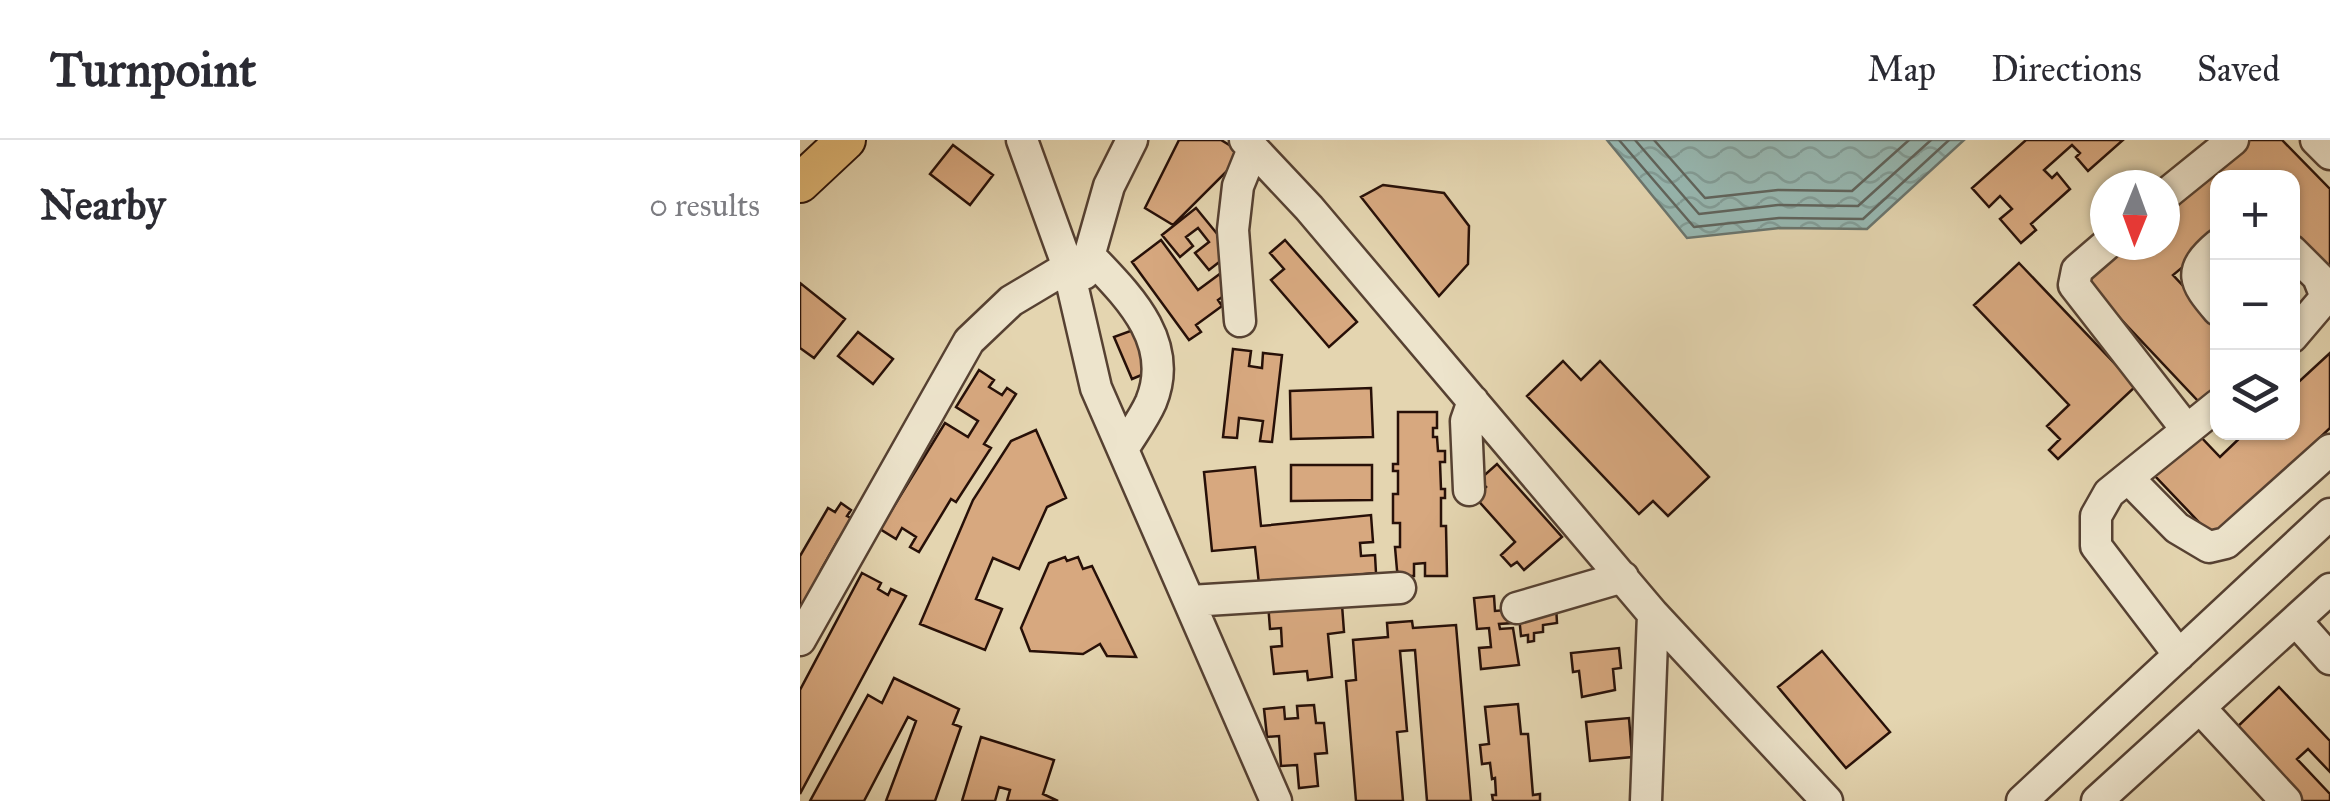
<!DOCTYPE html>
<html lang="en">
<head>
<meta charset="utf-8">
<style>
	body { margin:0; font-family:"IM FELL Great Primer",serif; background:#f7f7f7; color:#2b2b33 }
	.controls { position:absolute; right:30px; top:30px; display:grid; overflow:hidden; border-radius:20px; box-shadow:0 2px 8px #0004 }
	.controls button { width:90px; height:90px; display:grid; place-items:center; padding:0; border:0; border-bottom:2px solid #e1e1e2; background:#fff; color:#2b2b33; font:50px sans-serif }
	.compass { position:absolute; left:1290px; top:30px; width:90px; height:90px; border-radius:50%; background:#fff; box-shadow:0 2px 8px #0004; rotate:181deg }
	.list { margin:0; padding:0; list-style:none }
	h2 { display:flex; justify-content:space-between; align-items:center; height:130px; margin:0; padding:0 40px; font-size:42px }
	h2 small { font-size:32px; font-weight:400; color:#7c7c81 }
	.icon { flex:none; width:55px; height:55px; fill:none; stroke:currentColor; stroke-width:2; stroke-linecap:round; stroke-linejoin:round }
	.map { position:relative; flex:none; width:1530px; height:661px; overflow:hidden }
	header { display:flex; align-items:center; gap:60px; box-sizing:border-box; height:140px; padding:0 50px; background:#fff; border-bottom:2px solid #e1e1e2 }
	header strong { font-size:48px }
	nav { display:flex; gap:55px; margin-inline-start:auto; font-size:35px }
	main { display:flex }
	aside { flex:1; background:#fff }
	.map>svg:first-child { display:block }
</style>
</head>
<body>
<header>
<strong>Turnpoint</strong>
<nav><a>Map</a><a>Directions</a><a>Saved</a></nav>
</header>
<main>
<aside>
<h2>Nearby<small>0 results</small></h2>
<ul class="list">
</ul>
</aside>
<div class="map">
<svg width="1530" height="661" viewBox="0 0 1530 661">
	<defs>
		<pattern id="water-waves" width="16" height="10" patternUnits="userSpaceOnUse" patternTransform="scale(2.5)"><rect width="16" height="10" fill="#97b8b2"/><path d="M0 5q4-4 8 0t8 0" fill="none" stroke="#829d98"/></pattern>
	</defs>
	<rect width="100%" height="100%" fill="#e4d5b0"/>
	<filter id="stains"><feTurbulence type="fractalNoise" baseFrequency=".002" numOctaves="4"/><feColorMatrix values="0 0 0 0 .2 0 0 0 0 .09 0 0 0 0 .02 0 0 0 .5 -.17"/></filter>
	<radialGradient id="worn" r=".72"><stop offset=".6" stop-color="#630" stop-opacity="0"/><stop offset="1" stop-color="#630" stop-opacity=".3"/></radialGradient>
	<path fill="url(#water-waves)" stroke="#6a756e" stroke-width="2.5" d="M807,0h357l-97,89 -87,-1 -93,10z"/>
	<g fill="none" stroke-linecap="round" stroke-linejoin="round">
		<path stroke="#5f645d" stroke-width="2.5" d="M819,0l75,87 85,-9 84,1 86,-79
			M835,0l64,74 79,-9 80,1 73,-66
			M854,0l51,58 73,-8 74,1 57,-51"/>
	</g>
	<path fill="#d7a87f" stroke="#271008" stroke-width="2.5" d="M379,0h42l23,14 -71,71 -28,-17z
		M1226,0h97l-35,31 -12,-14 4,-4 -8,-8 -28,25 8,8 5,-5 13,16 -39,35 5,6 -15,13 -21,-24 12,-10 -12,-13 -11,11 -17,-19z
		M1446,0h36l48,49v85l-38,-39v-57h-74v60l-45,37 45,48v62l-19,17 -116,-123 40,-34h42v-36z
		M153,5l40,30 -23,30 -40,-31z
		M583,45l61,8 25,33 -1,38 -29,32 -78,-99z
		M396,68l36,44 -23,18 -14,-17 14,-11 -11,-14 -12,9 7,9 -13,11 -18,-22z
		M361,100l37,50 23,-17 12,16 -15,11 4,6 -26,19 5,7 -12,8 -57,-78z
		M485,100l72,82 -28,25 -58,-67 13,-11 -14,-16z
		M1219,123l117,123 -78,73 -9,-9 11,-11 -13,-13 22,-21 -95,-100z
		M0,143l45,36 -31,39 -14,-10z
		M333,190l18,41 -19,8 -18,-42z
		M58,192l35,27 -20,25 -35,-28z
		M433,209l18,2 -2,15 13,2 1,-15 19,2 -10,87 -12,-1 3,-20 -24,-3 -2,20 -14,-1z
		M1530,213v75l-116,110 -59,-62 43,-42 22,23 26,-25h46v-44z
		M763,221l18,19 19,-19 109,116 -41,39 -15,-15 -14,13 -112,-118z
		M179,230l15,10 -5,7 13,8 5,-7 9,6 -32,50 7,4 -35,54 -5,-3 -32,53 -9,-5 6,-10 -14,-9 -6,11 -16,-10 65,-106 23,14 10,-16 -22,-14z
		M571,248l2,49 -82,2 -1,-48z
		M598,272h39v16h-4v9h4l1,14h7v11h-5l1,27h4v9h-4v28h5l1,50h-22v-13l-11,1v12h-15l-2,-6 -2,-23h5v-24h-7v-29h5v-23h-5v-7h5z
		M236,290l30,68 -19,9 -28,62 -26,-11 -17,41 26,10 -17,41 -65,-26 53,-124 38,-59z
		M697,324l65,73 -38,33 -7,-8 -6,4 -10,-11 14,-13 -40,-45 11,-10 -7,-7z
		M491,325h81v35l-81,1z
		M455,327l6,59 110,-11 2,27 -13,1 1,13 14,-1 1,18 -117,11 -4,-37 -43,4 -8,-79z
		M41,363l10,7 -4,6 10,5 -13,23 -6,-4 -17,30 5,3 -26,45v-62l28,-48 7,4z
		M265,417l2,4 11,-4 5,12 9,-3 44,91 -29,-1 -7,-12 -17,10 -53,-3 -9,-23 28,-65z
		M62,433l19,10 -3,6 10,6 3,-6 15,7 -106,198v-104z
		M694,456l1,15 61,-5 1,17 -14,2v7l-9,1v8l-6,1v-7l-7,1 -2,-20 -7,1 1,6 -14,1 1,5 13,-1 6,37 -38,4 -2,-21 12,-1 -2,-19 -12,1 -3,-31z
		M468,463l74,2 2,27 -16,2 4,43 -24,3 -1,-9 -33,3 -3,-27 11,-1 -1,-18 -11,1z
		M612,481l1,7 43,-3 15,176h-44l-12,-151 -15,1 7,80 -10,1 6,69h-47l-10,-120 10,-1 -3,-40 35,-3 -1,-14z
		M819,508l2,20 -8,1 2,21 -33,7 -3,-26 -6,1 -2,-19z
		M1022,511l68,81 -44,36 -68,-81z
		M94,538l65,31 -6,15 8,3 -26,74h-49l30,-80 -8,-4 -44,84h-54l58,-106 14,8z
		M1479,547l51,54v31l-22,-23 -11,10 33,35v7h-27l-68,-72z
		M718,564l3,30h7l5,61 7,-1v7h-47l-1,-6h4l-1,-17 -3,1 -2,-16 -8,1 -2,-19 9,-1 -4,-37z
		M514,565l2,18h8l3,30 -12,1 3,32 -19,2 -2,-23 -16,1 -2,-30 -12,1 -3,-28 20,-2 1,12 13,-1 -1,-12z
		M829,578l3,39 -42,4 -4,-39z
		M181,597l73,23 -11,34 15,7h-51l3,-11 -11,-3 -4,14h-33z"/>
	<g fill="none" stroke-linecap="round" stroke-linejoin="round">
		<g stroke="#564132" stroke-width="35">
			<path id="minor" d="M222,0l46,127 28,121 180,413
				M445,0l64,68 344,406 174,187
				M1516,0l14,14
				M1365,55l68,-55
				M1306,105l-29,25 -3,15 113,145 -78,63 -13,23v30l83,109
				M1418,105c-31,26 -24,37 0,65
				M1492,111l26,26 8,20 -34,40
				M289,115c38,40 87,86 62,147 -7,16 -19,32 -28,47
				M284,134l25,-88 23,-46
				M440,181l-7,-91 5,-44 15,-37
				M1387,290l31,-25
				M1328,338l49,50 32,19 17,-4 104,-93
				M669,350l-3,-69 7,-20
				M390,461l210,-13
				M717,468l106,-31
				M1497,482l33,37
				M0,500l169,-299 42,-40 57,-34
				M1400,568l86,93
				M846,661l7,-187
				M1222,661l308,-287
				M1297,661l233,-212"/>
		</g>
		<g stroke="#271008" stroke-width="42">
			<path id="major" d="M0,43l46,-43"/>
		</g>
		<use href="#minor" stroke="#ede4cc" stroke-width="30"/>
		<use href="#major" stroke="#e2ba78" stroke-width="38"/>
	</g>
	<rect width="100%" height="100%" filter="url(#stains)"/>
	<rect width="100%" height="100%" fill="url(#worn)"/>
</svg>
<div class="controls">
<button>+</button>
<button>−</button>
<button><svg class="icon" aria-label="layers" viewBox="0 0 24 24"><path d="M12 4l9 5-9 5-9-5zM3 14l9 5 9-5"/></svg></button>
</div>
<svg class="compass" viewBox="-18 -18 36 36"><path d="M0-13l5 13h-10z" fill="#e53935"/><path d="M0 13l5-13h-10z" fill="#7c7c81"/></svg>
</div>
</main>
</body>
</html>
